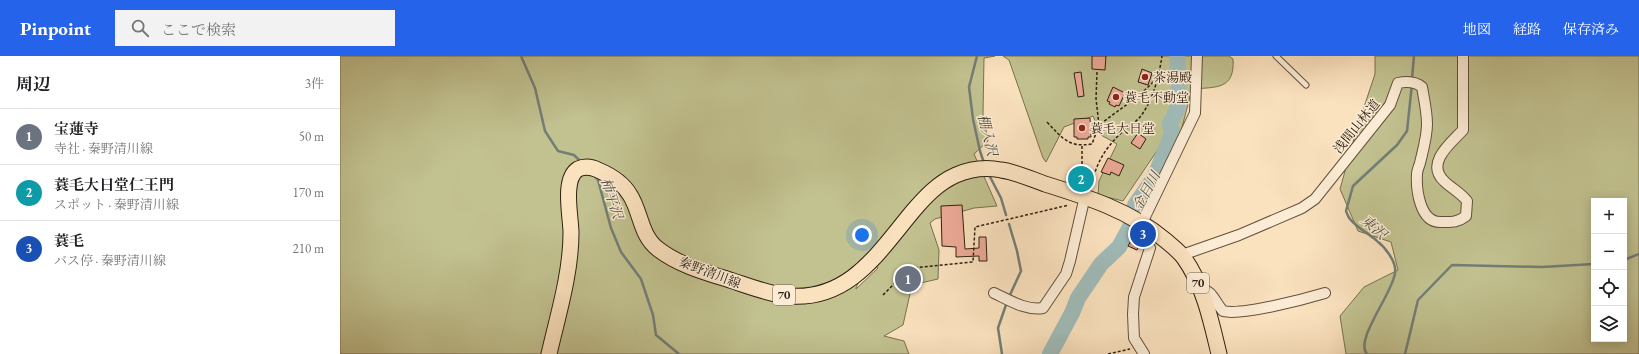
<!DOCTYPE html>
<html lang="ja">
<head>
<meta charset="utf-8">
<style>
	body { margin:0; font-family:"EB Garamond","Noto Serif JP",serif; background:#f2f2f2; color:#202124 }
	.controls { position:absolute; right:12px; bottom:12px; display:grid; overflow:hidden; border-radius:0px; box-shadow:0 2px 10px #0003 }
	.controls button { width:36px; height:36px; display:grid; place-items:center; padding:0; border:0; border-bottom:1px solid #e0e0e0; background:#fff; color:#202124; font:20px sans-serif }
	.you { position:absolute; left:522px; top:179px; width:14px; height:14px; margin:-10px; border:3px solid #fff; border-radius:50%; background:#1a73e8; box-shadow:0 0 0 6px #1a73e833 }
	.badge { display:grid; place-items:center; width:26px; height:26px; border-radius:50%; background:#2563eb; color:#fff; font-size:13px; font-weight:700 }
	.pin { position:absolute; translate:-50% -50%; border:2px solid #fff; box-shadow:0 1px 4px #0006 }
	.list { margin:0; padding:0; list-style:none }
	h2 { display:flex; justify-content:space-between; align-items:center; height:52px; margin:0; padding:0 16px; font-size:17px }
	h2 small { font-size:13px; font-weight:400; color:#757577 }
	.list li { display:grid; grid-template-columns:26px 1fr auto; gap:12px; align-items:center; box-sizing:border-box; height:56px; padding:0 16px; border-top:1px solid #e0e0e0 }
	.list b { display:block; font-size:15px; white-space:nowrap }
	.list p { margin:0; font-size:13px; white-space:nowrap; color:#757577 }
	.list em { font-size:13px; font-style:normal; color:#757577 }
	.icon { flex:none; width:22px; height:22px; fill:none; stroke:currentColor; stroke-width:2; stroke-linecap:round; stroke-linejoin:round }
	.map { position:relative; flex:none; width:1299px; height:298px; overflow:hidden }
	header { display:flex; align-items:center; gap:24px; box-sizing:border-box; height:56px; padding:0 20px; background:#2563eb; color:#fff }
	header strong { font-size:19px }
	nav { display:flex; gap:22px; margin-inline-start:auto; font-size:14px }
	.search { width:280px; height:36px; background:#f2f2f2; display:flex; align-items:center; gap:10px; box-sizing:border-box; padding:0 14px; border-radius:0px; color:#757577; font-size:15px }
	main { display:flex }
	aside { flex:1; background:#fff }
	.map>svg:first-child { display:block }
</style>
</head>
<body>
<header>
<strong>Pinpoint</strong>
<div class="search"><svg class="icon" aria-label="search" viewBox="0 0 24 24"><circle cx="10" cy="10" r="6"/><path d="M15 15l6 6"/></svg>ここで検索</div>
<nav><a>地図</a><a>経路</a><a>保存済み</a></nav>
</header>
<main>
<aside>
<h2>周辺<small>3件</small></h2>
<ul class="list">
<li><span class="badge" style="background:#6b7280">1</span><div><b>宝蓮寺</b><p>寺社 · 秦野清川線</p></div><em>50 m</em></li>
<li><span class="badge" style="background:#0f9aa8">2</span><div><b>蓑毛大日堂仁王門</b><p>スポット · 秦野清川線</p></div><em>170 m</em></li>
<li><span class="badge" style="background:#1a4fb4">3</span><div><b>蓑毛</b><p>バス停 · 秦野清川線</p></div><em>210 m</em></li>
</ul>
</aside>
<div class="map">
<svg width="1299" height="298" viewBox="0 0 1299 298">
	<rect width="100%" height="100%" fill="#fbe2bf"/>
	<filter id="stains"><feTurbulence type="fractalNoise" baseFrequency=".005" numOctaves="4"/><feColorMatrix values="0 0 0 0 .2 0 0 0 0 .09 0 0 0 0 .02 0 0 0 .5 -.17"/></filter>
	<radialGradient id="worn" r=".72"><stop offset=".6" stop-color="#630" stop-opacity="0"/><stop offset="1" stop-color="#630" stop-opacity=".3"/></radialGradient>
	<path fill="#c2c290" stroke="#787151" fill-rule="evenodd" d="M0,0h655l-11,2 -1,56 5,27 -14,13 23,52 -23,2 -39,11 -5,4 9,27 -1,29 -26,6 -9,40 -19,11 20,5 5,13h-569zM528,203l10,9 -22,21v-1z
		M663,0h226l4,3c2,31 -17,28 -41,30l-12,46 -19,10 -38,56 -25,-6 1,-14 18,-37 -16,-9 -8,-19 -29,11 -18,35 -3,-4 -34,-98z
		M1035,0h264v298h-293l-6,-38 24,-29 34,-17 -7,-28 -33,-11 -18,-42 17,-61 18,-54zM1254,145h30v138h-30z"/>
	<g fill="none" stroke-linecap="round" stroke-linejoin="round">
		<path stroke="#737e77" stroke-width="2.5" d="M181,0l14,32 10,43 13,20 16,4 7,7
			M637,0l-8,31 4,32 7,32 4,12
			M1072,23l2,-23
			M648,117l13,25 5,17
			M254,119l4,5 13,48 10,24 20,27 12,36 3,20 23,19
			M669,168l8,27 4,20 -12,26
			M1284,204l15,-6
			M662,298l-4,-26 9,-26
			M1027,298c-13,-14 26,-61 28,-81 2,-11 -10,-26 -19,-33 -8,-7 -19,-12 -26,-21 -2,-2 -3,-6 -4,-8l7,-25 44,-41 10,-14 5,-47
			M1065,298l13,-54 34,-35 90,2 52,-3"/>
		<path stroke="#a0bcba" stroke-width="16" d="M710,298l22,-41 6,-15 23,-34 18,-17 11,-20 5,-22 19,-27 18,-44 -2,-11 7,-13 2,-30 -2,-24"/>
	</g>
	<path fill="#edaa97" stroke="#2f2012" d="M752,0h14l-1,14 -13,-1z
		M802,13l10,4 -4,12 -10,-3z
		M741,16l3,24 -6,1 -4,-24z
		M773,31l12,6 -6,13 -3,-1 -1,2 -6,-3 1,-2 -3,-1z
		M750,62l1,19h-3v2h-11v-2h-3v-18z
		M798,77l8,6 -6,10 -9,-6z
		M768,102l16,7 -5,11 -8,-4 -1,3 -9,-3z
		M622,149l3,44 14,-1v-11h7l1,24h-8v-5l-23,1v-10l-14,-1 -1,-40z
		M792,183l8,4 -3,7 -9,-4z"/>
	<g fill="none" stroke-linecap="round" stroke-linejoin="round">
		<g stroke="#62503d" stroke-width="7">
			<path id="lane" d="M936,0l30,29"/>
		</g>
		<g stroke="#62503d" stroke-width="12">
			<path id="street" d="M802,167l53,-110 2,-57
				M842,199l57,-20 63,-27 13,-9 75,-94 8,-22c9,-2 17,-2 24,4 2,12 5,25 5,37 0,13 -4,26 -7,39 -1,4 -3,7 -3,11 -1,16 3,48 23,48 11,0 17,1 26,-6l1,-15c-6,-8 -16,-13 -23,-20 -19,-18 7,-38 19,-51v-74
				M860,232c13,3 14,13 23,23 18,5 82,-12 102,-18
				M654,237c15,7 32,18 49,15l23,-34 4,-13 15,-65
				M804,298l-10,-16 -1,-24 1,-17 16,-49"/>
		</g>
		<g stroke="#2f2012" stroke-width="17">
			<path id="primary" d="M209,298c9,-39 22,-81 22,-121 0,-16 -9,-54 7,-64 7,-3 14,-2 20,1 12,5 25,13 32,25 11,17 10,40 28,54 22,17 50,24 75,32 18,6 36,13 55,15 61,5 90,-43 125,-85 12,-14 25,-28 43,-36 14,-6 30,-8 45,-5 15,2 30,9 44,14 42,13 86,27 120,56 7,6 14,11 19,18 20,28 27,63 35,96"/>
		</g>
		<path stroke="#2f2012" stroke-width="1.5" stroke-dasharray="3 2" stroke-linecap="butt" d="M757,16l-1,27 3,26
			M707,66c15,16 22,26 45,22l7,-19 42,-31 15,-15
			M742,90v37
			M751,130c5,-21 12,-35 28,-51 6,-6 15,-11 21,-18 13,-16 19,-41 22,-61
			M543,239l13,-13 7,-13 70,-7 2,-35 94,-22
			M768,298l22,-5"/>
		<use href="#lane" stroke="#fcecd5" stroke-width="5"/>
		<use href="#street" stroke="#fcecd5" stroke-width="10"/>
		<use href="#primary" stroke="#fbe2bf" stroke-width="15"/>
	</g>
	<g fill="#8f2418" stroke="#fcecd5" stroke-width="1.5">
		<circle cx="805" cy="21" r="4"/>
		<circle cx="776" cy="41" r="4"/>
		<circle cx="742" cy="72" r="4"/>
	</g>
	<g text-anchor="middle" stroke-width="3" stroke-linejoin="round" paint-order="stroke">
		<g fill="#fcecd5" stroke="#6c5d4c" stroke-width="1">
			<rect x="847" y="217" width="22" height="20" rx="3"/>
			<rect x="433" y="229" width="22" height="20" rx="3"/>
		</g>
		<g font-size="12" font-weight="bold" fill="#2f2012">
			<text x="858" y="231">70</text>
			<text x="444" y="243">70</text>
		</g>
		<g font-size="13" fill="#2f2012" stroke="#fcecd5" text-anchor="start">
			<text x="813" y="26">茶湯殿</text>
			<text x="784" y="46">蓑毛不動堂</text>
			<text x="750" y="77">蓑毛大日堂</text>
		</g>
		<g font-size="13" fill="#2f2012" stroke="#fcecd5">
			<text transform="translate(1016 70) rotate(-51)" y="5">浅間山林道</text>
			<text transform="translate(370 216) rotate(21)" y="5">秦野清川線</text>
		</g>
		<g font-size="14" font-style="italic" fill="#514f44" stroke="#fcecd5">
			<text transform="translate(648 79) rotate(76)" y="5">棚入沢</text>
			<text transform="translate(806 135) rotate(-62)" y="5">金目川</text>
			<text transform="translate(272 142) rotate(72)" y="5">柿平沢</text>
			<text transform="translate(1034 171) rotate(41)" y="5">東沢</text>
		</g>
	</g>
	<rect width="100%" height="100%" filter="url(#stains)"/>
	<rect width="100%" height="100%" fill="url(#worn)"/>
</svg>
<div class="controls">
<button>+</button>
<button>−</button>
<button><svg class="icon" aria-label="locate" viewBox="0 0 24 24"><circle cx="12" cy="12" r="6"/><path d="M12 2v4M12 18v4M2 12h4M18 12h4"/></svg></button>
<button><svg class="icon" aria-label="layers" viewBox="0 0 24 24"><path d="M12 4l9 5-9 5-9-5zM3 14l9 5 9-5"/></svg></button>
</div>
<div class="you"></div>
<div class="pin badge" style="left:568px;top:223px;background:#6b7280">1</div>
<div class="pin badge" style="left:741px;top:123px;background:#0f9aa8">2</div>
<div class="pin badge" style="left:803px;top:178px;background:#1a4fb4">3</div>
</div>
</main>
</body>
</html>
